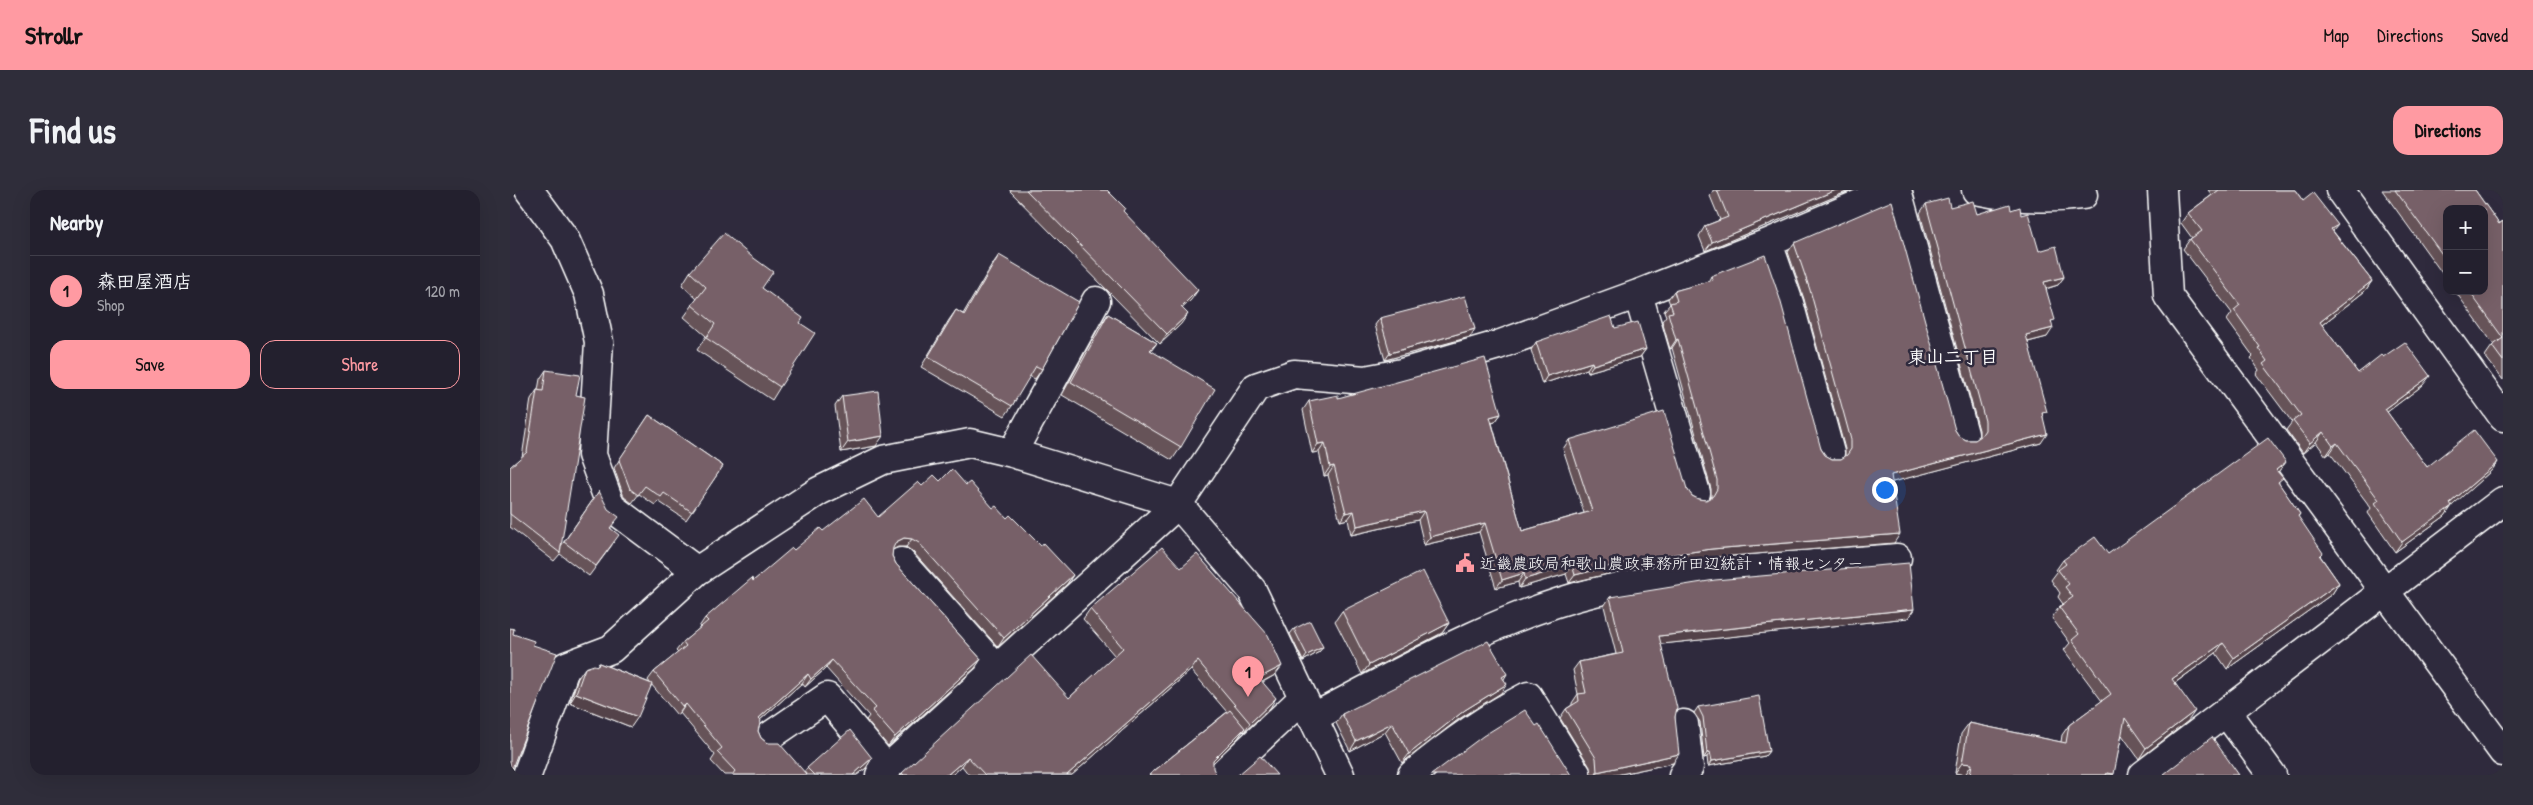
<!DOCTYPE html>
<html lang="en">
<head>
<meta charset="utf-8">
<style>
	body { margin:0; font-family:"Patrick Hand","Klee One",sans-serif; background:#2f2d3a; color:#f1f3f6 }
	.controls { position:absolute; right:15px; top:15px; display:grid; overflow:hidden; border-radius:10px; box-shadow:0 5px 20px #0002 }
	.controls button { width:45px; height:45px; display:grid; place-items:center; padding:0; border:0; border-bottom:1px solid #403e4a; background:#23202e; color:#f1f3f6; font:25px sans-serif }
	.you { position:absolute; left:1374px; top:299px; width:18px; height:18px; margin:-12px; border:4px solid #fff; border-radius:50%; background:#1a73e8; box-shadow:0 0 0 8px #1a73e833 }
	.badge { display:grid; place-items:center; width:32px; height:32px; border-radius:50%; background:#ff9aa2; color:#111; font-size:16px; font-weight:700 }
	.pin { position:absolute; translate:-50% -41px; filter:drop-shadow(0 1px 2px #0008) }
	.pin::after { content:''; position:absolute; top:26px; width:18px; height:15px; background:inherit; clip-path:polygon(0 0,100% 0,50% 100%) }
	.list { margin:0; padding:0; list-style:none }
	h2 { display:flex; justify-content:space-between; align-items:center; height:65px; margin:0; padding:0 20px; font-size:21px }
	h2 small { font-size:16px; font-weight:400; color:#a3a3aa }
	.list li { display:grid; grid-template-columns:32px 1fr auto; gap:15px; align-items:center; box-sizing:border-box; height:70px; padding:0 20px; border-top:1px solid #403e4a }
	.list b { display:block; font-size:19px; white-space:nowrap }
	.list p { margin:0; font-size:16px; white-space:nowrap; color:#a3a3aa }
	.list em { font-size:16px; font-style:normal; color:#a3a3aa }
	.actions { display:flex; gap:10px; padding:15px 20px }
	.actions a { flex:1; padding:11px 0; border:1px solid #ff9aa2; border-radius:15px; text-align:center; font-size:18px; color:#ff9aa2 }
	.actions .main { background:#ff9aa2; color:#111 }
	.map { position:relative; flex:none; width:1993px; height:585px; overflow:hidden; border-radius:15px }
	header { display:flex; align-items:center; gap:30px; box-sizing:border-box; height:70px; padding:0 25px; background:#ff9aa2; color:#111 }
	header strong { font-size:24px }
	nav { display:flex; gap:28px; margin-inline-start:auto; font-size:18px }
	.intro { display:flex; align-items:center; justify-content:space-between; box-sizing:border-box; height:120px; padding:0 30px }
	h1 { margin:0; font-size:35px }
	.button { padding:12px 22px; border-radius:15px; background:#ff9aa2; color:#111; font-size:18px; font-weight:700 }
	main { display:flex; gap:30px; padding:0 30px }
	aside { flex:1; background:#23202e; border-radius:15px; box-shadow:0 5px 20px #0002 }
	.map>svg:first-child { display:block }
</style>
</head>
<body>
<header>
<strong>Strollr</strong>
<nav><a>Map</a><a>Directions</a><a>Saved</a></nav>
</header>
<div class="intro"><h1>Find us</h1><a class="button">Directions</a></div>
<main>
<aside>
<h2>Nearby<small></small></h2>
<ul class="list">
<li><span class="badge">1</span><div><b>森田屋酒店</b><p>Shop</p></div><em>120 m</em></li>
</ul>
<div class="actions"><a class="main">Save</a><a>Share</a></div>
</aside>
<div class="map">
<svg width="1993" height="585" viewBox="0 0 1993 585">
	<rect width="100%" height="100%" fill="#2f2a3d"/>
	<filter id="ink" filterUnits="userSpaceOnUse"><feTurbulence type="fractalNoise" baseFrequency=".02" numOctaves="2"/><feDisplacementMap in="SourceGraphic" scale="10" xChannelSelector="R" yChannelSelector="G"/><feConvolveMatrix kernelMatrix="1 2 1 2 8 2 1 2 1" color-interpolation-filters="sRGB"/></filter>
	<g filter="url(#ink)">
		<g fill="none" stroke-linecap="round" stroke-linejoin="round">
			<g stroke="#fff" stroke-width="31">
				<path id="street" d="M19,0l36,49 24,55 10,48 -7,113 19,52 86,64
					M1387,0l67,244
					M1466,0c37,8 70,10 107,5
					M1652,0l6,106 335,456
					M1830,0l163,227
					M1258,53l21,60 41,150
					M1128,104l58,199
					M502,263l84,-152
					M391,372l96,107
					M1716,522l46,63
					M802,528c87,-45 187,-103 283,-126 98,-23 202,-26 302,-34
					M257,548l60,-41 60,72
					M17,585l39,-109 45,-17 86,-78 122,-80 64,-31 87,-17 42,10 166,51 74,86 88,185
					M370,585l298,-271 78,-117 38,-13 71,6 37,-7 96,-28 140,-51 130,-51 124,-53
					M711,585l81,-76
					M902,585c37,-31 73,-57 116,-79l49,79
					M1173,585l6,-8 -5,-43
					M1633,585l360,-274"/>
			</g>
			<use href="#street" stroke="#2f2a3d" stroke-width="28"/>
		</g>
		<path fill="#665359" stroke="#fff" d="M500,0h97l84,110 -9,8 -1,16 -21,20 -150,-153z
			M1203,0h138l-146,61 -6,-15 6,-10 15,-6 -10,-24 3,-5z
			M1698,0h87l8,11 35,24 -5,6 39,50 -7,10 -43,34 36,48 25,-16 40,28 -36,27 40,55 71,-5 -7,9 -40,35 -6,10 -50,36 -27,-39 3,-5 -41,-55 -4,3 -10,-14 -13,11 -17,-23 6,-8 -36,-48 3,-4 -8,-12 2,-2 -26,-36 5,-7 -49,-64 7,-10 2,-1 -11,-15 7,-10 24,-18z
			M1872,0h93l24,34 4,-3v159l-18,-24 7,-10 2,-1 -39,-54h29l-37,-82v71z
			M1416,14l24,3 27,7 34,-4 10,5 18,36 25,26 -6,8 -12,4 6,36 -5,12 -19,5 15,75 -2,26 -149,39 2,61 -188,15 -77,11 -60,14 -3,-9 -47,14 -1,-6 -22,6 -17,-56 -55,13 -6,-25 -67,15 -3,-16 -8,2 -12,-46 -4,1 -5,-24 -7,1 -9,-43 6,-9 29,-3 163,16 -6,8 -3,1 30,108 62,-18 -21,-64 6,-9 118,49 5,7 6,3 8,1 5,-3v-8l-39,-141 -2,1 -8,-28 4,-5 -2,-5 6,-7 -2,-5 6,-8 34,-9 3,-6 114,179 7,4h9l4,-2v-8l-41,-150 -16,-47 6,-9 161,187 4,6 7,4h9l4,-2v-8l-59,-217z
			M489,65l43,114 -7,10 -6,-3 -17,30 -7,10 -84,-49 28,-47 7,-10 7,4 29,-49z
			M180,82l72,16 38,35 -20,64 -8,13 -75,-50 9,-14 -22,-19 13,-18 -15,-14z
			M598,124l49,29 -6,8 30,96 -9,13 -110,-65 37,-68z
			M870,128l90,19 -85,23 -10,-35z
			M1105,138l31,21 -6,8 -52,15 -1,-3 -45,15 -11,-34 5,-8z
			M36,180l30,25 -15,151 38,-55 12,37 1,17 -23,31 -29,-22 -6,7 -44,-34v-60l12,-10 9,-58 6,-9h1l2,-11z
			M332,206l34,50 -35,6 -6,-46z
			M139,225l74,51 -37,54 -28,-19 -3,4 -16,-11 -7,9 -8,-6 -10,-29z
			M1776,272l-8,10 1,12 21,30 -2,3 23,40 18,26 -7,11 -105,75 -11,-16 -41,30 13,38 -49,38 -17,-24 -9,40h-149l-9,-2 6,-39 8,-11 92,19 1,-7 7,-10 33,-24 -38,-51 6,-7 -18,-25 7,-11 4,-3 -5,-7 2,-4 -9,-13 6,-8 -1,-2 7,-10 45,-6z
			M430,291l26,4 27,23 14,10 34,28 32,29 -6,9 -69,63 -85,-95 -7,-5h-8l-6,3v6l4,8 85,95 -6,9 -87,78 -22,-26 3,-4 -43,-48 -21,19 -3,-4 -42,37 -2,11 3,7 43,34 3,-4 65,-10 -6,10 -9,7h-133l-13,-14 4,-6 -35,-42 -3,2 -26,-31 -20,43 -61,-24 8,-25 7,-10 12,-2 2,-3 51,20 -2,-3 6,-8 24,-19 -2,-2 7,-9 17,-14 -1,-1 6,-9 89,-68 29,-19 55,-14 44,-31z
			M1100,407l304,12 -6,9 -247,26 14,73 -2,46 -57,12h-25l-1,-8 -30,-49 6,-9 6,-4v-2l6,-9 -5,-24 6,-8 37,-8 -12,-48z
			M580,419l185,66 -12,7 7,26 -26,24 -1,-1 -5,7 -25,25 -64,12 78,-63 -36,-42 -119,105h-103l-7,-9 -10,9h-52l2,-2 167,-75 46,-42 -32,-37z
			M832,421l107,12 -7,10 -80,41 -27,-53z
			M784,439l29,18 -4,5 -16,9 -13,-27z
			M997,484l-3,5 -3,14 -42,26 -57,44 -17,-31 -35,19 -14,-28 6,-9z
			M1188,517l71,44 -4,5 -57,10 -1,-9 -3,1 -4,-36 -6,-9z"/>
		<path fill="#534348" stroke="#fff" d="M1326,0h15l-146,61 7,-9z
			M1554,87l-6,8 -20,6 6,-9z
			M1862,91l-7,10 -52,41 7,-10z
			M688,100l-7,10 -17,16 7,-9z
			M678,124l-7,10 -21,20 7,-10z
			M1543,138l-6,9 -27,7 6,-9z
			M965,139l-5,8 -85,23 5,-7z
			M1168,149l-6,9 -2,1 6,-9z
			M1136,159l-6,8 -52,15 5,-7z
			M1082,172l-5,7 -45,15 5,-8z
			M1920,186l-7,9 -45,34 7,-10z
			M991,224l-6,8 -11,3 6,-8z
			M1813,242l-7,10 -13,11 7,-10z
			M1537,244l-6,9 -156,41 6,-9z
			M373,246l-7,10 -35,6 7,-10z
			M815,253l-6,9 -7,1 6,-9z
			M1827,253l-7,10 -4,3 7,-10z
			M1776,272l-8,10 -2,-2z
			M1988,272l-7,9 -45,40 6,-5 -7,10 -50,36 7,-10 48,-39z
			M824,276l-6,9 -4,1 6,-9z
			M844,321l-6,8 -8,2 6,-8z
			M914,321l-6,9 -67,15 6,-9z
			M975,333l-6,9 -55,13 6,-8z
			M1390,344l-6,9 -188,15 -77,11 -60,14 6,-8 60,-15 77,-11z
			M394,348l8,1 -6,8h-8l-8,4 6,-9z
			M1062,375l-6,9 -47,14 6,-9z
			M1014,383l-6,9 -22,6 6,-8z
			M563,385l-6,9 -69,63 6,-9z
			M1829,393l-7,11 -105,75 7,-11z
			M1404,419l-6,9 -255,27 6,-9z
			M939,433l-7,10 -80,41 7,-9z
			M1713,453l-7,10 -51,37 7,-11z
			M813,457l-4,5 -16,9 4,-6z
			M471,469l-6,9 -87,78 7,-9z
			M322,470l-6,8 -21,19 6,-8z
			M688,471l-7,9 -119,105h-5z
			M772,476l-7,9 -23,12 7,-9z
			M298,484l-6,9 -50,44 7,-9z
			M997,494l-6,9 -42,26 -57,44 7,-9 56,-44z
			M66,503l62,24 -7,10 -61,-24z
			M766,508l-6,10 -26,24 6,-9z
			M176,514l-6,9 -3,2 6,-8z
			M1685,521l-7,10 -49,38 7,-11z
			M882,533l-7,9 -35,19 6,-10z
			M735,538l-7,10 -32,32 7,-10z
			M1259,561l-4,5 -57,10 4,-5z
			M1200,562l-3,5 -3,1 3,-5z
			M1169,564l-6,9 -57,12h-21l2,-3z
			M458,567l-6,9 -10,9h-5z
			M362,568l-6,10 -9,7h-4z
			M1452,573l10,1 -7,11 -10,-2z
			M1597,583l7,1 -1,1h-8z"/>
		<path fill="#776067" stroke="#fff" d="M516,0h81l18,18 -2,3 75,79 -17,17 7,7 -21,20z
			M1207,0h119l-124,52 -7,-16 23,-9z
			M1709,0h76l8,11 10,-8 25,32 -7,4 41,52 -52,41 38,51 23,-18 2,2 22,-15 25,34 -45,33 42,58 47,-37 24,32 -48,41 2,3 -50,36 -27,-39 4,-3 -42,-57 -4,3 -10,-14 -13,11 -17,-22 8,-6 -38,-51 4,-3 -9,-13 2,-1 -26,-37 6,-5 -50,-66 12,-8 -14,-18z
			M1885,0h80l24,34 4,-3v140l-11,-15 11,-8 -34,-47h15v-82h-37v52z
			M1438,8l2,9 23,-6 4,13 33,-10 1,6 9,-3 1,8 7,-2 11,38 17,-5 8,31 -20,5 11,38 -4,1 2,7 -27,7 21,77 -5,1 5,21 -156,41 9,59 -188,15 -77,11 -60,15 -3,-10 -47,14 -1,-6 -22,7 -17,-57 -55,14 -6,-26 -67,15 -3,-15 -8,2 -12,-47 -4,1 -5,-24 -7,1 -9,-43 29,-6v3l147,-40 16,56 -11,3 32,114 70,-20 -23,-71 95,-29 23,78 5,7 6,3 8,1 7,-4 4,-7v-9l-39,-141 -2,1 -8,-27 5,-1 -3,-9 7,-2 -3,-10 39,-11 -2,-4 54,-21 15,44 41,150 4,6 7,4h9l6,-4 4,-6v-9l-41,-150 -16,-47 98,-42 63,229 4,6 7,4h9l6,-4 4,-6v-9l-59,-217z
			M214,43l27,23 22,16 -11,16 41,30 -3,5 15,10 -35,54 -74,-49 9,-14 -23,-19 14,-18 -16,-15z
			M489,65l80,47 -37,67 -6,-3 -24,40 -84,-49 28,-47 8,5z
			M955,106l10,33 -85,24 -10,-35z
			M598,124l49,29 -7,7 65,39 -34,58 -110,-65z
			M1101,126l4,12 23,-6 8,27 -53,16 -1,-3 -45,14 -11,-34z
			M36,180l34,5 -4,20 9,2 -25,156 -50,-39v-47l17,-15 10,-62 6,1z
			M368,201l5,45 -35,6 -6,-46z
			M139,225l74,51 -31,46 -28,-19 -3,4 -16,-11 -7,9 -8,-6 -11,-29z
			M1758,248l18,24 -10,8 7,8 -5,4 22,32 -2,2 25,37 -3,3 19,27 -105,75 -11,-15 -51,36 23,32 -49,37 -21,-30 -11,56 -7,-1 -1,2h-136l2,-11 -10,-1 7,-40 97,20 3,-18 42,-31 -39,-54 7,-6 -20,-27 14,-10 -8,-10 4,-3 -11,-14 8,-6 -3,-4 32,-23 13,17z
			M442,279l14,16 4,-3 23,26 3,-2 11,12 3,-3 31,31 2,-3 30,32 -69,63 -85,-95 -7,-4 -8,-1 -8,4 -3,6 -1,8 4,8 85,95 -86,78 -23,-26 4,-3 -44,-48 -21,19 -3,-5 -49,44 2,2 -3,11 3,7 6,5h12l28,32h-75l3,-4 -18,-19 5,-4 -36,-44 -3,3 -29,-35 32,-26 -3,-4 25,-21 -3,-3 47,-40 1,3 39,-33 2,2 26,-22 3,3 41,-32 14,18 40,-35 4,4 12,-11 6,6z
			M89,301l9,18 11,8 -9,11 9,7 -23,31 -32,-24z
			M652,357l19,21 16,-14 71,81 14,31 -23,12 17,20 -26,25 -52,-62 -131,114h-82l-17,-18 -21,18h-43l-2,-2 129,-118 38,43 54,-50 -33,-39z
			M1399,373l5,46 -255,27 18,72 -2,9 4,37 -82,18 -1,-14 -30,-49 13,-8 -1,-7 8,-1 -7,-31 44,-9 -13,-56 105,-17z
			M913,381l26,52 -80,42 -27,-54z
			M800,431l13,26 -16,8 -13,-26z
			M0,438l4,1 -1,5 21,7 -1,4 24,8 -46,118 2,1 -1,3h-2z
			M978,451l19,33 -5,3 5,7 -42,26 -56,44 -17,-31 -36,18 -14,-27z
			M89,473l53,21 -14,33 -62,-24 9,-25 9,-3 4,1z
			M1249,506l10,55 -57,10 -2,-9 -3,1 -4,-36 -5,-10z
			M720,520l15,18 -32,32v8l3,7h-67z
			M1015,520l11,16 3,-2 32,51h-140l52,-39z
			M340,540l22,28 -19,17h-39l-7,-7z
			M1702,547l27,38h-74l-1,-1z
			M750,566l17,19h-39z"/>
	</g>
	<defs>
		<g id="civic-bare" transform="scale(1.5)"><path d="M-.6-6.5H3V-4.5H.6V-3L4-1V1h2V6H-6V1h2V-1L-.6-3ZM-1.2 2.5V6h2.4V2.5Z" fill="#ff9aa2" stroke="#2f2a3d" stroke-width="2.5" paint-order="stroke"/></g>
	</defs>
	<g fill-rule="evenodd">
		<use href="#civic-bare" x="955" y="373"/>
	</g>
	<g text-anchor="middle" stroke-width="5" stroke-linejoin="round" paint-order="stroke">
		<g font-size="16" fill="#fff" stroke="#2f2a3d" text-anchor="start">
			<text x="970" y="379">近畿農政局和歌山農政事務所田辺統計・情報センター</text>
		</g>
		<g font-size="18" font-weight="bold" fill="#fff" stroke="#2f2a3d">
			<text x="1443" y="173">東山二丁目</text>
		</g>
	</g>
</svg>
<div class="controls">
<button>+</button>
<button>−</button>
</div>
<div class="you"></div>
<div class="pin badge" style="left:738px;top:507px">1</div>
</div>
</main>
</body>
</html>
